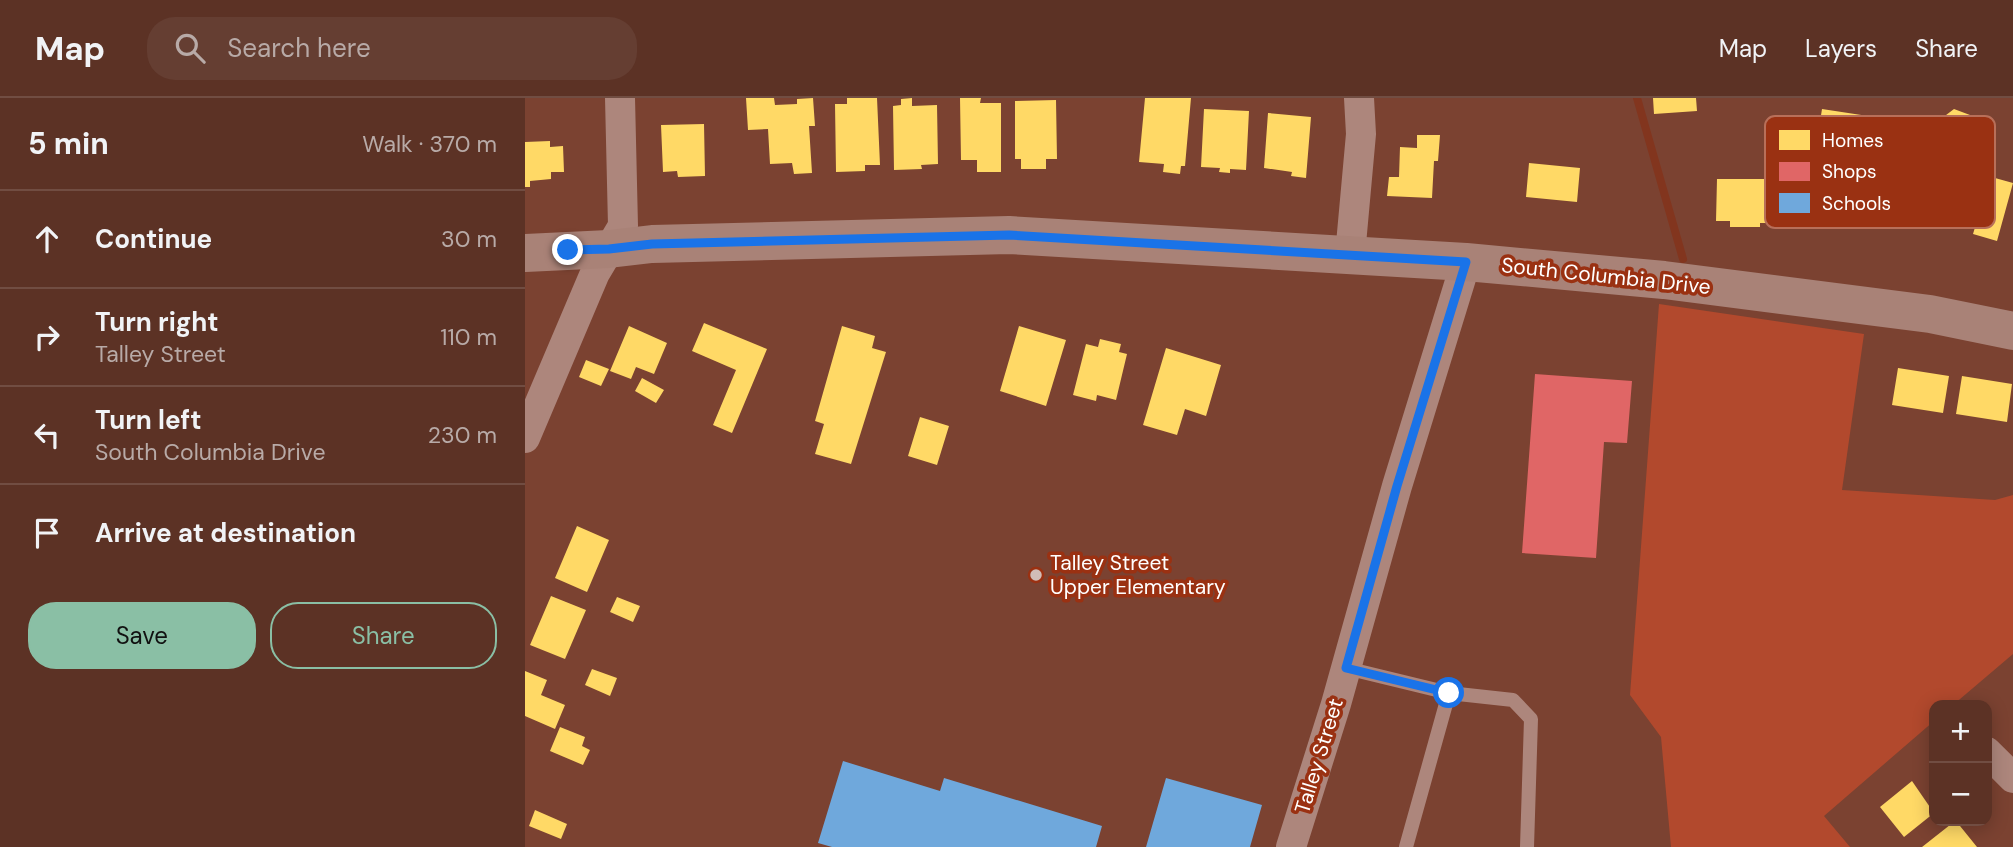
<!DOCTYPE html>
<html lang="en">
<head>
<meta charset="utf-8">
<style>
	body { margin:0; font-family:"DM Sans",sans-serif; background:#653e32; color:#f1f3f6 }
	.controls { position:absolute; right:21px; bottom:21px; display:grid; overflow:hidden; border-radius:14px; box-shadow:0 4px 18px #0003 }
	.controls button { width:63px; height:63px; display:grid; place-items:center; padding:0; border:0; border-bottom:2px solid #714d42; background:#5c3225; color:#f1f3f6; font:35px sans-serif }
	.stop { position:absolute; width:21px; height:21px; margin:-16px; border:5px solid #1a73e8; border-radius:50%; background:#fff }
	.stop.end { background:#1a73e8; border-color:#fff; box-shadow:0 2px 7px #0008 }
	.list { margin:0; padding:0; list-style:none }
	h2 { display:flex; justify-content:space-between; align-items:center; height:91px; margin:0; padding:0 28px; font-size:30px }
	h2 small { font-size:23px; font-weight:400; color:#b8aaa7 }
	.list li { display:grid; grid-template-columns:46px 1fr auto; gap:21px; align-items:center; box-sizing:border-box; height:98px; padding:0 28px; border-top:2px solid #714d42 }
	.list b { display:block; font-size:26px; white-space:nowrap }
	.list p { margin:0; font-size:23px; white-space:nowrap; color:#b8aaa7 }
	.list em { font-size:23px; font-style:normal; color:#b8aaa7 }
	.actions { display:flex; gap:14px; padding:21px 28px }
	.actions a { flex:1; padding:16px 0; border:2px solid #8abfa5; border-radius:28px; text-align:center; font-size:24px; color:#8abfa5 }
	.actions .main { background:#8abfa5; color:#111 }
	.icon { flex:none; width:38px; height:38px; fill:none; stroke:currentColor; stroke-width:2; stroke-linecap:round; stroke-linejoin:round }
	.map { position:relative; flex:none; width:1488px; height:749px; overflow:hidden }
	header { display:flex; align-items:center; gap:42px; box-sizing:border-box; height:98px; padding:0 35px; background:#5c3225; border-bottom:2px solid #714d42 }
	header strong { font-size:33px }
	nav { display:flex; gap:38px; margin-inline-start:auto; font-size:24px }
	.search { width:490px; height:63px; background:#653e32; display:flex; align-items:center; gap:18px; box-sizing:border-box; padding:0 24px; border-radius:28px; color:#b8aaa7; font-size:26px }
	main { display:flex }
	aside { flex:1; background:#5c3225 }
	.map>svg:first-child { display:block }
</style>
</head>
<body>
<header>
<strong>Map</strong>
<div class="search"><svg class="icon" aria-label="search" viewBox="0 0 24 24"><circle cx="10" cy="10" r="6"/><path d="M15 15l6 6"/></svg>Search here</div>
<nav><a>Map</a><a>Layers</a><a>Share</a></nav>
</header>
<main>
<aside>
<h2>5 min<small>Walk · 370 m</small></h2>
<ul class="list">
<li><svg class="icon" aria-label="ahead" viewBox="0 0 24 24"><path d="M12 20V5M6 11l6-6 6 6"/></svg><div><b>Continue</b></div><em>30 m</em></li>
<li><svg class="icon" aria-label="right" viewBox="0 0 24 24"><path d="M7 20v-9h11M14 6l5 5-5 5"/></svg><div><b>Turn right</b><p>Talley Street</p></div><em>110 m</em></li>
<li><svg class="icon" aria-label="left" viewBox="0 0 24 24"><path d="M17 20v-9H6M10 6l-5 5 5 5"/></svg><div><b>Turn left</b><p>South Columbia Drive</p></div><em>230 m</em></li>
<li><svg class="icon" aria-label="arrive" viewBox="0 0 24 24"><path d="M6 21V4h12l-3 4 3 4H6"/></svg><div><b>Arrive at destination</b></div></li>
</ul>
<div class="actions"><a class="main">Save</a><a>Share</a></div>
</aside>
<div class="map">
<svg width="1488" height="749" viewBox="0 0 1488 749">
	<rect width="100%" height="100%" fill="#7b4231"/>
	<path fill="#b2492d" d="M1134,206l205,30 -22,156 153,10 18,-5v159l-60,51h-19v16l-110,95 26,31h-179l-10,-110 -31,-42z"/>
	<path fill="#ffd966" d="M221,0h28l1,7 22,-1v-5l16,-1 2,28h-6l3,47 -18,1 -2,-11 -22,1 -2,-35 -20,1z
		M322,0h30l3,67h-15v6l-29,1 -1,-68h12z
		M387,0v8l25,-1 1,59 -17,1 1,4 -28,1 -1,-64 8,-1v-6z
		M435,0h21l-1,5h21v69h-24v-12h-16z
		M620,0h46l-6,68h-4l-1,8 -17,-2 1,-8 -25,-2z
		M1128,0h43l1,13 -43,3z
		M531,2l1,59h-11v10h-25v-10h-6v-58z
		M679,11l45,2 -3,59 -16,-1v4l-11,-1 1,-4 -19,-1z
		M1297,11l59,9 -5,32h-4l-7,47 -40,-6 4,-29 -15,-2z
		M1429,11l16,6 -20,65 -16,37 -26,-4 1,-7h-7l3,-17 -13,-2 14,-52 14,4 1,-5z
		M743,15l43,4 -5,61 -15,-2 1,-4 -28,-4z
		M179,26l1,52 -27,1 -1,-6 -14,1 -2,-47z
		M892,37h23l-2,26h-4l-2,37 -45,-2 2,-19h10l1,-30 17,1z
		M25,43v6l13,-1 1,26h-13v7l-21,2v6h-5v-45z
		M1004,65l51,5 -3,34 -51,-5z
		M1452,75l36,10 -16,58 -24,-7 3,-10 -13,-3z
		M1192,81h58v44h-15v4h-30v-6h-14z
		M179,225l63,26 -35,84 -19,-8 23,-55 -44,-19z
		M104,228l38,17 -13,31 -18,-7 -5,12 -21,-8z
		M317,228l33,10 -3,12 14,4 -35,112 -36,-10 9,-30 -9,-3z
		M494,228l47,14 -20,66 -46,-15z
		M575,241l21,5 -2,8 8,2 -11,46 -19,-5 -1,6 -23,-6 13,-51 12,3z
		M641,250l55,17 -15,51 -21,-7 -8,26 -34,-10z
		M61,262l23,9 -8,17 -22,-9z
		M1373,270l51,8 -6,37 -51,-8z
		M1437,278l50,8 -5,38 -51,-8z
		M117,280l22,12 -8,13 -21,-12z
		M395,319l29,9 -12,39 -29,-9z
		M52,428l32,14 -22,52 -32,-14z
		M26,498l35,14 -21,49 -35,-14z
		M92,499l23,9 -7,16 -23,-10z
		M67,571l25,9 -7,18 -25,-11z
		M0,573l22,9 -6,15 24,10 -10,24 -30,-13z
		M35,629l25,10 -3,9 8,4 -7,15 -33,-14z
		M1387,683l22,32 -30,24 -24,-30z
		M10,712l32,14 -6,15 -32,-13z
		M1431,723l21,26h-55l33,-26z"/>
	<path fill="#e06666" d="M1010,276l97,7 -5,62 -23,-1 -8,116 -74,-5z"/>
	<path fill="#6fa8dc" d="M318,663l97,30 4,-13 158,48 -6,21h-264l-14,-4z
		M641,680l96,27 -12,42h-104z"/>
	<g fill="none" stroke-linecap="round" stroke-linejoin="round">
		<path stroke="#82351e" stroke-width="8" d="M1112,0l46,161"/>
		<path stroke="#ad867c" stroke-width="14" d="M821,570l103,25 64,7 18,19 -4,128
			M881,749l43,-154"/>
		<path stroke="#ad867c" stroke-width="30" d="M825,157l11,-121 -2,-36
			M0,340l70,-165 28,-47 -3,-128
			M1462,654l26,26
			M766,749l45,-143 61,-218 69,-224"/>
		<path stroke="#a98277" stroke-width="38" d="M0,155l84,-4 43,-5 357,-9 457,27 198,18 266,34 83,17"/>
	</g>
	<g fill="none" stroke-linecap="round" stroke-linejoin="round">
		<path stroke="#1a73e8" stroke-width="9" d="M43,152l41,-1 43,-5 357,-9 457,27 -69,224 -51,182 103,25"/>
	</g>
	<circle fill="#d1bdb7" stroke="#9a3112" stroke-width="2.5" cx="511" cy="477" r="7"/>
	<g text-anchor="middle" stroke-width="7" stroke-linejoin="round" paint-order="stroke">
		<g font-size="21" fill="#fff" stroke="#9a3112">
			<text transform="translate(1081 178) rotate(6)" y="7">South Columbia Drive</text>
			<text transform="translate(794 658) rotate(-73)" y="7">Talley Street</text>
		</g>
		<g font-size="21" fill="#fff" stroke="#9a3112" text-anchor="start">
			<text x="525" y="472">Talley Street<tspan x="525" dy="24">Upper Elementary</tspan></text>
		</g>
	</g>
	<rect x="1240" y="18" width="230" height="112" rx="10" fill="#9a3112" stroke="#b86f59" stroke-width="2"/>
	<rect x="1254" y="32" width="31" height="20" fill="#ffd966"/>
	<rect x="1254" y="64" width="31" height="19" fill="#e06666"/>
	<rect x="1254" y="95" width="31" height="20" fill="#6fa8dc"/>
	<g font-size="19" fill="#fff">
		<text x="1297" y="49">Homes</text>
		<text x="1297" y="80">Shops</text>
		<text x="1297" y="112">Schools</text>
	</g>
</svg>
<div class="controls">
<button>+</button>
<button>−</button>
</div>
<div class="stop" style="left:924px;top:595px"></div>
<div class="stop end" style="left:43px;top:152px"></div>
</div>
</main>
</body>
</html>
